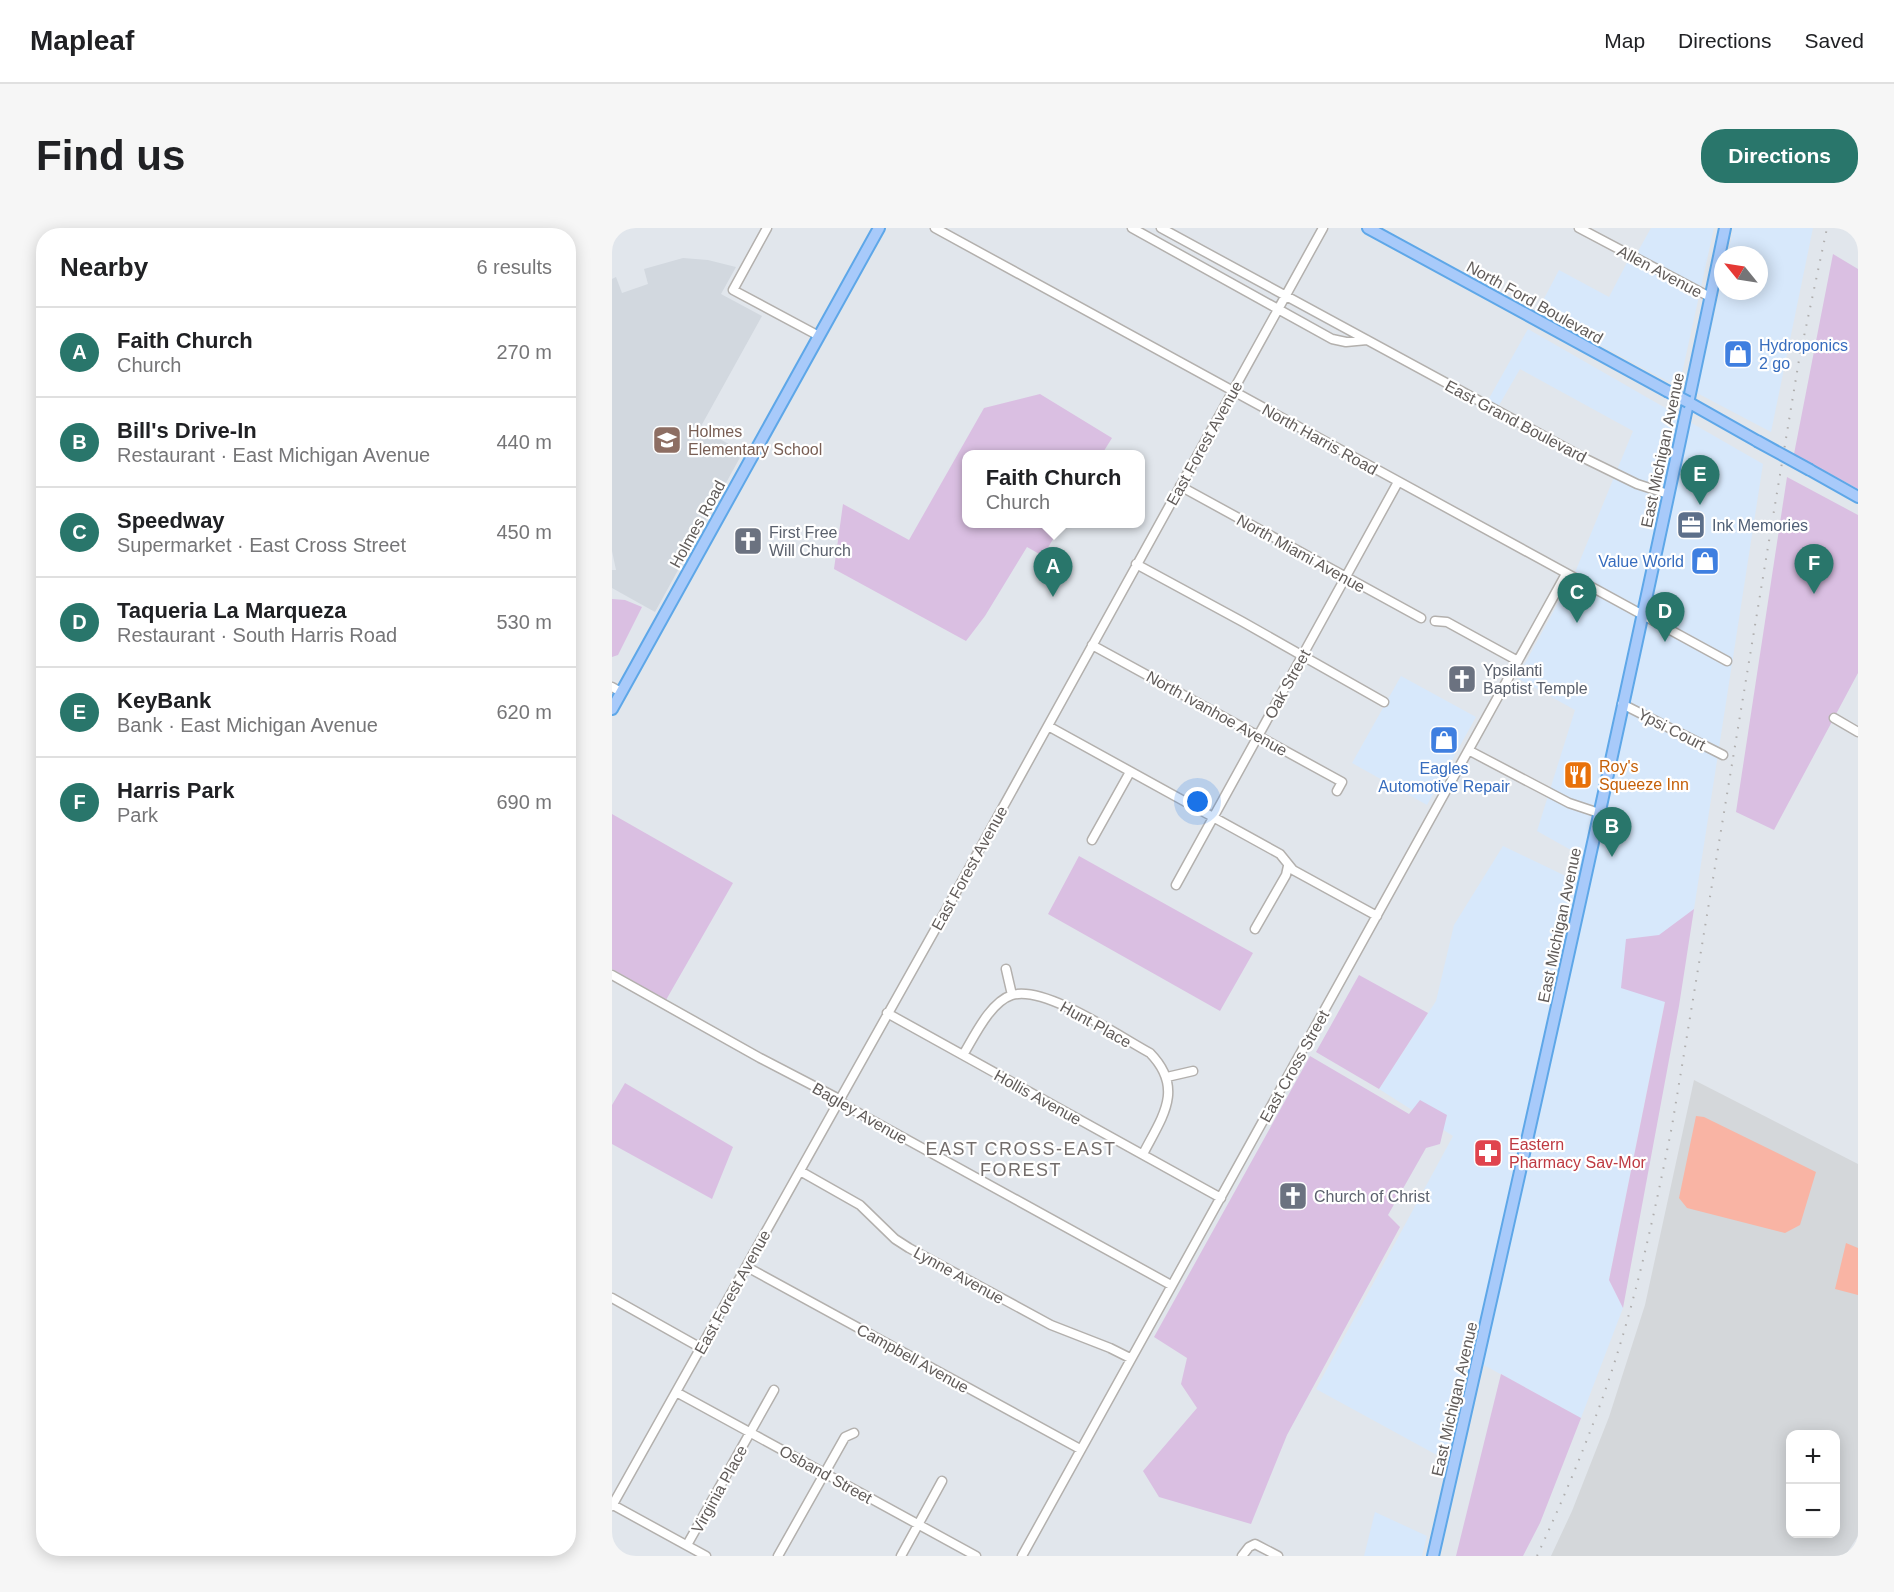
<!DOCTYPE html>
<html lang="en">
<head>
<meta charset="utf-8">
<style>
	body { margin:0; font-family:Helvetica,sans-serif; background:#f6f6f6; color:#202124 }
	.controls { position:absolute; right:18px; bottom:18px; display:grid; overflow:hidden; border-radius:12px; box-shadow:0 3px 15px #0003 }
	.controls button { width:54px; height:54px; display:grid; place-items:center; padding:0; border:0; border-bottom:2px solid #e0e0e0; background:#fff; color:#202124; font:30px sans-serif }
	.compass { position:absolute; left:1102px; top:18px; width:54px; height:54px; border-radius:50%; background:#fff; box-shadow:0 3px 15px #0003; rotate:300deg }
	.you { position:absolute; left:586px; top:574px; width:21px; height:21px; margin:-15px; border:4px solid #fff; border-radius:50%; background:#1a73e8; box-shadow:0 0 0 9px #1a73e833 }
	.badge { display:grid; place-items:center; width:39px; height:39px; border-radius:50%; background:#29766b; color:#fff; font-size:20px; font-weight:700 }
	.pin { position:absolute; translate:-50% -50px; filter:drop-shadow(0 2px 3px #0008) }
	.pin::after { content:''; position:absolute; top:32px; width:21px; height:18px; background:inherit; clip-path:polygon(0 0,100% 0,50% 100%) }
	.popup { position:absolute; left:350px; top:222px; width:183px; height:78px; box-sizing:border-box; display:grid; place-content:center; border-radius:12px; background:#fff; filter:drop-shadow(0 2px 4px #0005); font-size:20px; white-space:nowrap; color:#757577 }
	.popup b { font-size:22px; color:#202124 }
	.popup::after { content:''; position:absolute; left:50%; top:100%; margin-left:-12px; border:12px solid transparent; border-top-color:#fff }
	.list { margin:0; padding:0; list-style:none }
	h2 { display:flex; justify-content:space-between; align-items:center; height:78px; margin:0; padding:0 24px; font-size:26px }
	h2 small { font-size:20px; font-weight:400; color:#757577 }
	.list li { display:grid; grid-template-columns:39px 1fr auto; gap:18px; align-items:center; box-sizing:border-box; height:90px; padding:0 24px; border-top:2px solid #e0e0e0 }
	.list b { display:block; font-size:22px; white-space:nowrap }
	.list p { margin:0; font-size:20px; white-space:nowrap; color:#757577 }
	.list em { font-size:20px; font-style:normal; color:#757577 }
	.map { position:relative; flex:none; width:1246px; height:1328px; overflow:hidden; border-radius:24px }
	header { display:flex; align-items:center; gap:36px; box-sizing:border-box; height:84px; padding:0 30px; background:#fff; border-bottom:2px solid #e0e0e0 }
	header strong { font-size:28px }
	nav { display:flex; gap:33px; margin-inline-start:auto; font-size:21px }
	.intro { display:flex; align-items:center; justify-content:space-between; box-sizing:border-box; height:144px; padding:0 36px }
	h1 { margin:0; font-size:42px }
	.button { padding:15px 27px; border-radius:24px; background:#29766b; color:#fff; font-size:21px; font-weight:700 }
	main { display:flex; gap:36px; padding:0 36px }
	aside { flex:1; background:#fff; border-radius:24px; box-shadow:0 3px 15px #0003 }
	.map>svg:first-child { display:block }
</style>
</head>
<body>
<header>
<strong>Mapleaf</strong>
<nav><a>Map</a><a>Directions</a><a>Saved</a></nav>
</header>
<div class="intro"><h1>Find us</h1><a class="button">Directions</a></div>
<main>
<aside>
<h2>Nearby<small>6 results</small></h2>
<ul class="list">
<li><span class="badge">A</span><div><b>Faith Church</b><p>Church</p></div><em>270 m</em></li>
<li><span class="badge">B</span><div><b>Bill's Drive-In</b><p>Restaurant · East Michigan Avenue</p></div><em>440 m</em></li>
<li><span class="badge">C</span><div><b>Speedway</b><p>Supermarket · East Cross Street</p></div><em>450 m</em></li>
<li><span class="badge">D</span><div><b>Taqueria La Marqueza</b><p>Restaurant · South Harris Road</p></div><em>530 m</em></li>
<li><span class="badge">E</span><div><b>KeyBank</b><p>Bank · East Michigan Avenue</p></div><em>620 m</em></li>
<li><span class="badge">F</span><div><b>Harris Park</b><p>Park</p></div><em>690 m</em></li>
</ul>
</aside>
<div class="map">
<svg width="1246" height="1328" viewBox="0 0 1246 1328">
	<rect width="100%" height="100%" fill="#e1e6ec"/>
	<path fill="#d7e8fb" d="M1039,0h63l-35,159 -142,-75 22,-42 50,27 24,-46 4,2z
		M1121,0h80l-42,204 -74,-39 26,-117v15h36v-36h-31z
		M916,101l235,135 -69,445 -35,27 -32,3 38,62 -56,279 14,28 -42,110 -112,-61 -23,103 -130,-71 137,-253 -74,-47 57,-88 18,-76 49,-79 71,34 4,-26 -41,-23 38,-121 -58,-32 59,-108 57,-139 -113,-62 -22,38 -11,-5z
		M789,448l75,41 -49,88 -75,-42z
		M763,1284l52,24 -5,20h-58z"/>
	<path fill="#d4d7da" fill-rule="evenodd" d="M1082,852l164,84v372l-13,20h-294l21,-45 37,-94 36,-112zM1178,1206h46v100h-46z"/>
	<path fill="#d2d8df" d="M71,30l25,2 28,7 -15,27 41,22 -62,112 43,24 -88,160 -43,-24v-18h4l-4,-19v-272l4,-2 6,16 26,-9 -4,-15z"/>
	<path fill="#dabfe2" d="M1221,26l25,15v220l-64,-35z
		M428,166l72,44 -10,16h-136v70h96l-19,32 -16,-9 -42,69 -19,25 -132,-72 9,-65 66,36 75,-132z
		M1175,249l71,38v158l-84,157 -38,-18z
		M0,371l13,1 17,7 -24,48 -6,2z
		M0,586l121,69 -67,117 -54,-31z
		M467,628l174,97 -33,58 -172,-97z
		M1082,681l-15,97 -56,302 -14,-28 56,-278 -44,-14 5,-49 33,-4z
		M747,747l69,38 -49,76 -63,-37z
		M698,828l99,58 11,-14 27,15 -7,29 -14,4 -38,67 12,12 -113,208 -36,89 -92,-27 -16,-26 54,-63 -16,-24 6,-26 -33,-21z
		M13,855l108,64 -21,52 -100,-55v-39z
		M889,1146l80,44 -41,105 -17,33h-67z"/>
	<path fill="#f9b4a4" d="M1084,888l8,1 112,55 -16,53 -15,8 -98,-25 -8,-10z
		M1234,1015l12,5v47l-23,-6z"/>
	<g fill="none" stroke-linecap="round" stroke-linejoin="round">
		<g stroke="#b3b0ad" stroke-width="11">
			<path id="minor" d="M155,0l-34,62 86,46
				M323,0l792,433
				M520,0l200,111 14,3 21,-2
				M549,0l427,232 49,24 31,10
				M967,0l131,69
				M568,258l241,132
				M524,336l107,58 141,80
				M823,393l12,1 71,39
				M480,417l250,137 -5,9
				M0,459l9,5
				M1010,476l101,51
				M1222,490l24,14
				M436,498l232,128 13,16 84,46
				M858,523l99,52 30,10
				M480,612l38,-68
				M564,657l222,-403
				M643,701l31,-54 2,-9
				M394,741l6,26
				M0,747l148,83 79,41 7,7 325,179
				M275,785l334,185
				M351,827c11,-18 27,-53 49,-60 33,-10 108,42 138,58 35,36 12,64 -7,101
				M555,849l26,-6
				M188,943l60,34 35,34 14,9 142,77 59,23 20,10
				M135,1039l333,182
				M0,1070l89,50
				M64,1164l300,164
				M1,1277l93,51
				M0,1278l338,-603 373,-675
				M75,1317l87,-155
				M166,1328l67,-119 9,-4
				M289,1328l41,-75
				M410,1328l544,-982
				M630,1328l7,-9 6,-3 23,12"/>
		</g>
		<g stroke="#5ea7e8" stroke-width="14">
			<path id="major" d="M756,0l299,163
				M1076,174l69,39
				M1198,242l48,27
				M0,481l267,-481
				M821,1328c101,-442 199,-884 292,-1328"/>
		</g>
		<use href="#minor" stroke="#fff" stroke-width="8"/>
		<use href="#major" stroke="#a8cafa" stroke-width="10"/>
		<path stroke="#afaeae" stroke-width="2" stroke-dasharray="1.5 8" stroke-linecap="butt" d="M925,1328c25,-54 48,-108 68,-165 30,-86 49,-175 67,-265l127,-766 28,-132"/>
		<g stroke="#5ea7e8" stroke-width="14" stroke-linecap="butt">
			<path id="major-bridge" d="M1055,163l21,11
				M1145,213l53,29"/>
		</g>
		<use href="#major-bridge" stroke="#a8cafa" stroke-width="10"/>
	</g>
	<defs>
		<g id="shop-square" transform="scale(1.5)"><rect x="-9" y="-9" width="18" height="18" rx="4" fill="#3f7fe0" stroke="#fff"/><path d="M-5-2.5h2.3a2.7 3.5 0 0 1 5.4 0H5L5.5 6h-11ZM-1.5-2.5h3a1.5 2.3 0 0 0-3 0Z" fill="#fff"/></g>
		<g id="school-square" transform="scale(1.5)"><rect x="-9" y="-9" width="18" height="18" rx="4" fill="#8d6e63" stroke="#fff"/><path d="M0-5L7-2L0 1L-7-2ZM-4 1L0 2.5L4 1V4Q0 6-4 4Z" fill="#fff"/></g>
		<g id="office-square" transform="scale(1.5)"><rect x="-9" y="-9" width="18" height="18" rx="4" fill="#5c6f8a" stroke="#fff"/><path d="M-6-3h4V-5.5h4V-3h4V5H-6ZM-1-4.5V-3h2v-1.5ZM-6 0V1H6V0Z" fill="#fff"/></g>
		<g id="church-square" transform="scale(1.5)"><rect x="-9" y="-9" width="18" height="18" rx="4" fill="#6b7280" stroke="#fff"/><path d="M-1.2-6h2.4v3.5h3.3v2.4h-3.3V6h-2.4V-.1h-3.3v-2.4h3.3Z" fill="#fff"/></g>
		<g id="restaurant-square" transform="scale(1.5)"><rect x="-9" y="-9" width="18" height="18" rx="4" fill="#e8710a" stroke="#fff"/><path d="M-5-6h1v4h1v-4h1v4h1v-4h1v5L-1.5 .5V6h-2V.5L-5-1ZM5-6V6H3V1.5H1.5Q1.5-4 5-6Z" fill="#fff"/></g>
		<g id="pharmacy-square" transform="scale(1.5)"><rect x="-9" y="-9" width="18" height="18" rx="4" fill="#e0444e" stroke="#fff"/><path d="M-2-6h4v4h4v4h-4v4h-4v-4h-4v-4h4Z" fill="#fff"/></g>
	</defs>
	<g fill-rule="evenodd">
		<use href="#shop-square" x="1126" y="126"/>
		<use href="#school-square" x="55" y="212"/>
		<use href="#office-square" x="1079" y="297"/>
		<use href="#church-square" x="136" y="313"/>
		<use href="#shop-square" x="1093" y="333"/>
		<use href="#church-square" x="850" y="451"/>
		<use href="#shop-square" x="832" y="512"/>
		<use href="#restaurant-square" x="966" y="547"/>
		<use href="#pharmacy-square" x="876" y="925"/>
		<use href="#church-square" x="681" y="968"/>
	</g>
	<g text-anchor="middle" stroke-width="4.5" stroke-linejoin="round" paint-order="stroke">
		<g font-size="16" fill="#615c5a" stroke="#fff">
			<text transform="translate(1048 43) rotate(28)" y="6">Allen Avenue</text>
			<text transform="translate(923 74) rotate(29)" y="6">North Ford Boulevard</text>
			<text transform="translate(904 193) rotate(28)" y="6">East Grand Boulevard</text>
			<text transform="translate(708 211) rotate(29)" y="6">North Harris Road</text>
			<text transform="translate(592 215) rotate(-61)" y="6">East Forest Avenue</text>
			<text transform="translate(1050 222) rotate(-78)" y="6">East Michigan Avenue</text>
			<text transform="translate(85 296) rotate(-61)" y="6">Holmes Road</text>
			<text transform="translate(689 325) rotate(29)" y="6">North Miami Avenue</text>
			<text transform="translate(675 456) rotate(-61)" y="6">Oak Street</text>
			<text transform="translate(605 485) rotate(29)" y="6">North Ivanhoe Avenue</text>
			<text transform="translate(1060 501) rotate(27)" y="6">Ypsi Court</text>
			<text transform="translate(357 640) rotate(-61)" y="6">East Forest Avenue</text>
			<text transform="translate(947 697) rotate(-78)" y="6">East Michigan Avenue</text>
			<text transform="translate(484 796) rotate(29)" y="6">Hunt Place</text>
			<text transform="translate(682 838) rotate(-61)" y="6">East Cross Street</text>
			<text transform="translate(426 869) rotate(29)" y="6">Hollis Avenue</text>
			<text transform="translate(248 885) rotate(30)" y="6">Bagley Avenue</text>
			<text transform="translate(347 1047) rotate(29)" y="6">Lynne Avenue</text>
			<text transform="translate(120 1064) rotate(-61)" y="6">East Forest Avenue</text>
			<text transform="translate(301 1130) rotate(29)" y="6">Campbell Avenue</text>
			<text transform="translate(842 1171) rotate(-77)" y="6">East Michigan Avenue</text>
			<text transform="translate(214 1246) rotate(29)" y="6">Osband Street</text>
			<text transform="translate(107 1261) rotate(-61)" y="6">Virginia Place</text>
		</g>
		<g font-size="16" fill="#366cbe" stroke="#fff" text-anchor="start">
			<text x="1147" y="123">Hydroponics<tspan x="1147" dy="18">2 go</tspan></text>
			<text x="1072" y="339" text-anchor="end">Value World</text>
			<text x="832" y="546" text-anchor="middle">Eagles<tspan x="832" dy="18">Automotive Repair</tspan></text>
		</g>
		<g font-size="16" fill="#785e54" stroke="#fff" text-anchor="start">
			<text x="76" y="209">Holmes<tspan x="76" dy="18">Elementary School</tspan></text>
		</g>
		<g font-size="16" fill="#4e5e75" stroke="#fff" text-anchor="start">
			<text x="1100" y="303">Ink Memories</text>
		</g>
		<g font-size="16" fill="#5b616d" stroke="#fff" text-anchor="start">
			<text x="157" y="310">First Free<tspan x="157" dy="18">Will Church</tspan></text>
			<text x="871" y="448">Ypsilanti<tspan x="871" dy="18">Baptist Temple</tspan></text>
			<text x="702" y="974">Church of Christ</text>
		</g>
		<g font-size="16" fill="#c56008" stroke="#fff" text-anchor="start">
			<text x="987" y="544">Roy's<tspan x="987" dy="18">Squeeze Inn</tspan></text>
		</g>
		<g font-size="16" fill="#be3a42" stroke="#fff" text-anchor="start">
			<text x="897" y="922">Eastern<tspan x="897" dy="18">Pharmacy Sav-Mor</tspan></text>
		</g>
		<g font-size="18" letter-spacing="1.5" fill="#736d6b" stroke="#fff">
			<text x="409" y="927">EAST CROSS-EAST<tspan x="409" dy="21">FOREST</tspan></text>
		</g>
	</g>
</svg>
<div class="controls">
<button>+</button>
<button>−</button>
</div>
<svg class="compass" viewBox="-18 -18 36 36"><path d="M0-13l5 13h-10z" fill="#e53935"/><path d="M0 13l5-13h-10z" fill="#757577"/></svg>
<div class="you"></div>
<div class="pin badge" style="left:441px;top:369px">A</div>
<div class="popup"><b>Faith Church</b>Church</div>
<div class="pin badge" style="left:1000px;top:629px">B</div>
<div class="pin badge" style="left:965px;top:395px">C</div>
<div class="pin badge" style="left:1053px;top:414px">D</div>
<div class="pin badge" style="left:1088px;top:277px">E</div>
<div class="pin badge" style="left:1202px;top:366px">F</div>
</div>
</main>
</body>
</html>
